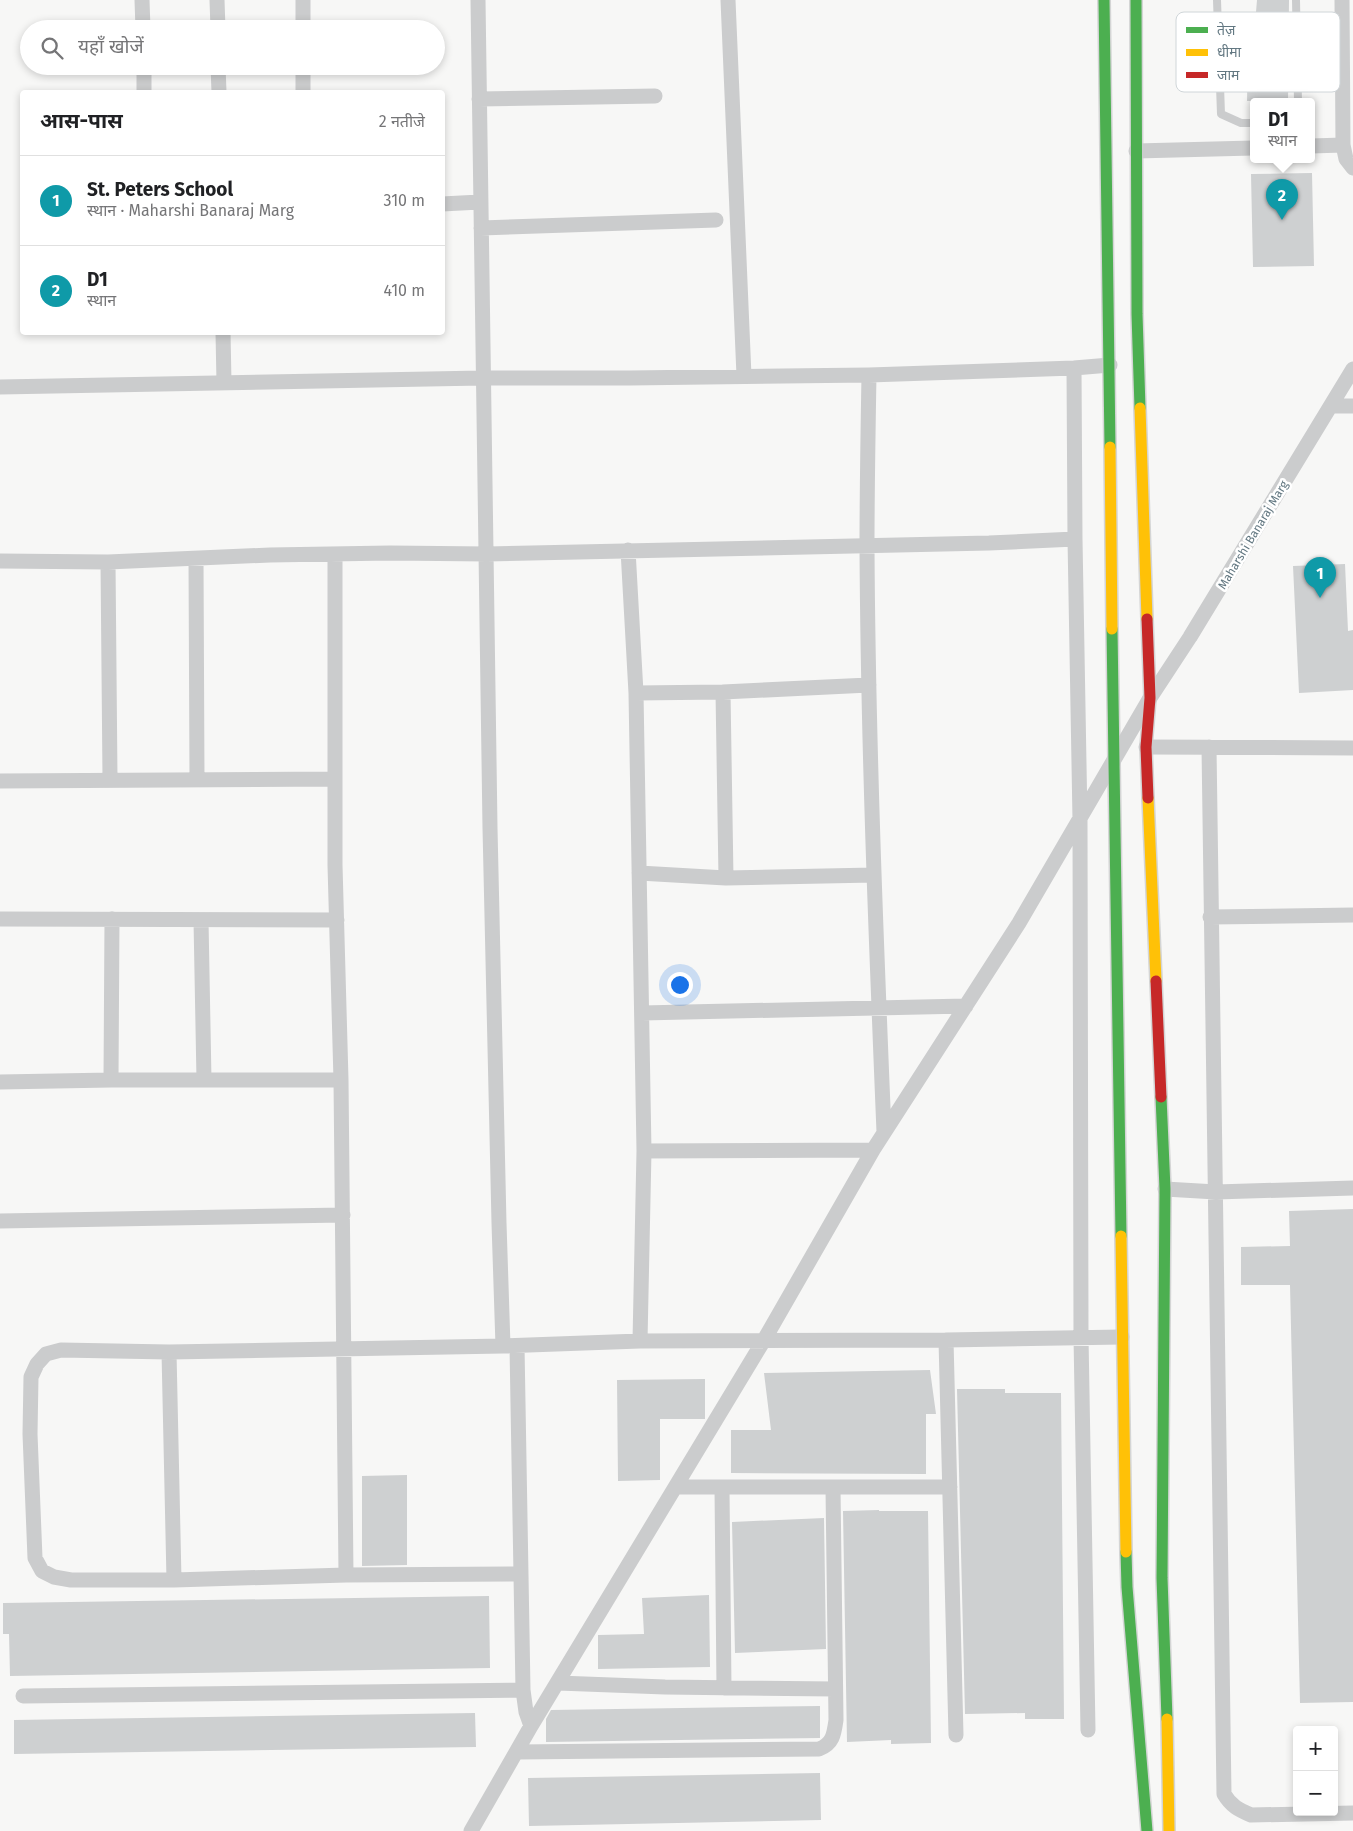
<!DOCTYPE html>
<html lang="hi">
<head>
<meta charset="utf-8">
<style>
	body { margin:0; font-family:"Fira Sans","Noto Sans Devanagari",sans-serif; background:#f6f6f6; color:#202124 }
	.controls { position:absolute; right:15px; bottom:15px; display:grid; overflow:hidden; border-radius:5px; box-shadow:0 2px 8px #0003 }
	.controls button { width:45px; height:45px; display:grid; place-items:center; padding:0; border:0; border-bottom:1px solid #e0e0e0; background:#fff; color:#202124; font:25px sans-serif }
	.you { position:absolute; left:679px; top:984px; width:18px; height:18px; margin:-12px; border:4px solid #fff; border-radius:50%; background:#1a73e8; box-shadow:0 0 0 8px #1a73e833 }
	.badge { display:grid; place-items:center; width:32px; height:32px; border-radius:50%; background:#db2777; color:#fff; font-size:16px; font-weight:700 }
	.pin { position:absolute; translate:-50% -41px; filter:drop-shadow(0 1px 2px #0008) }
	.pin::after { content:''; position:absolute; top:26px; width:18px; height:15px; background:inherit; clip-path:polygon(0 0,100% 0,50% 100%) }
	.popup { position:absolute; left:1250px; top:98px; width:65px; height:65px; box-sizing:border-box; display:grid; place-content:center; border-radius:5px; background:#fff; filter:drop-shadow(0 1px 4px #0005); font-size:16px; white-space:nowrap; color:#757577 }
	.popup b { font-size:19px; color:#202124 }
	.popup::after { content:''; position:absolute; left:50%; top:100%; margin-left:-10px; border:10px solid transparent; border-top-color:#fff }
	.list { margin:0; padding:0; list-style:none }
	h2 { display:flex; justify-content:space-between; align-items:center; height:65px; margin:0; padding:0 20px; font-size:21px }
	h2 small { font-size:16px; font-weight:400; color:#757577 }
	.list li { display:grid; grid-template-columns:32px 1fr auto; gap:15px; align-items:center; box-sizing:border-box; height:90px; padding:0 20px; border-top:1px solid #e0e0e0 }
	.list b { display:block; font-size:19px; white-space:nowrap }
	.list p { margin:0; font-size:16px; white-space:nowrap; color:#757577 }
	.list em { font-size:16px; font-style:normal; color:#757577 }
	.icon { flex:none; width:28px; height:28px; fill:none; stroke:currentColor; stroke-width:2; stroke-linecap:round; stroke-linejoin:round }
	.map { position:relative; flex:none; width:1353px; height:1831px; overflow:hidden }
	.search { position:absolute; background:#fff; box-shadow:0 2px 8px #0003; left:20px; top:20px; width:425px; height:55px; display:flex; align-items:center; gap:12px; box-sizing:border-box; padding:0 18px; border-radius:28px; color:#757577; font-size:19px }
	.panel { position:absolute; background:#fff; box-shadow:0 2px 8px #0003; left:20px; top:90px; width:425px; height:245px; border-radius:5px }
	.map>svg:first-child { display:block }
</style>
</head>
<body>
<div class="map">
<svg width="1353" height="1831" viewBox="0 0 1353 1831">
	<rect width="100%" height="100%" fill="#f7f7f6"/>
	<path fill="#ced0d1" d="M1257,0h32l-1,101h-41l1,-52h-24l-1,-37h33z
		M1312,173l2,93 -61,1 -2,-93z
		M1345,564l3,67 5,-1v60l-54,3 -6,-127z
		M1353,1209v493l-53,1 -10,-418h-49v-38l49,-1 -1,-35z
		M930,1370l6,44h-10v60l-195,-1v-43h40l-7,-57z
		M705,1379v40h-45v61l-42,1 -1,-101z
		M957,1389h48v4h56l3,326h-39v-6l-60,1z
		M407,1475v90l-45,1v-90z
		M879,1510v1h49l3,232 -40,1v-4l-44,2 -4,-231z
		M824,1518l2,131 -91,4 -3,-131z
		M709,1595l1,72 -112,2v-34l46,-1 -2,-36z
		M489,1596l1,72 -480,8 -1,-42h-6v-31z
		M820,1706v32l-274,4v-23l5,-9z
		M475,1713l1,34 -462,7v-34z
		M820,1773l1,47 -292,6 -1,-48z"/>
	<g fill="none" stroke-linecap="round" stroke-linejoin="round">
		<g stroke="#d4d5d5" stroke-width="14">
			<path id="fast" d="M1104,0l6,447
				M1136,0l1,314 3,94
				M1112,629l9,607
				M1161,1097l4,92 -3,389 5,141
				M1126,1552l1,35 20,244"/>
		</g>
		<g stroke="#d4d5d5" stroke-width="14">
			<path id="slow" d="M1140,408l7,211
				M1110,447l2,182
				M1148,798l8,183
				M1121,1236l5,316
				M1167,1719l2,112"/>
		</g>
		<g stroke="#d4d5d5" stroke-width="14">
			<path id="jam" d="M1147,619l3,79 -4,49 2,51
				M1156,981l5,116"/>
		</g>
		<path stroke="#cbcccd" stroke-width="8" d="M1217,0l4,114 20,9h12
			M1296,0l2,101"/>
		<path stroke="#cbcccd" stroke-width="15" d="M142,0l1,29
			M217,0l1,29
			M478,0l12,828 9,395 4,123
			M728,0l16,376
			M1342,0l1,145 3,14 7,9
			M303,29v-29
			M144,66v26
			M218,66l1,26
			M303,92v-26
			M479,99l176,-3
			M1311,146l32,-1
			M1136,151l117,-3
			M442,204l38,-2
			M481,228l235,-8
			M223,332l1,51
			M1074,368l1,171 5,281 1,517 7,393
			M869,375c-1,57 -2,114 -2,171 1,195 9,391 17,586
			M0,387l482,-9h148l239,-3 205,-7 36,-3
			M1331,406h22
			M628,550l8,143
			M335,554v311l6,215 5,495
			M196,559l1,221
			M0,561l108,1 162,-7 120,-2 97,1 502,-11 86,-4
			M108,562l2,217
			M723,692l146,-7
			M1146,747l207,1
			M1209,747l15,1047c7,12 15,16 27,21l102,-2
			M0,781l335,-2
			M639,873l87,5
			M1210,917l143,-2
			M0,919l337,1
			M201,920l3,160
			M642,1013l324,-7
			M111,1080l1,-161
			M0,1082l111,-2h230
			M644,1151l229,-1
			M1165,1189l51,3 137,-4
			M0,1221l343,-6
			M946,1340l10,395
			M640,1341l4,-190 -8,-458 87,-1 3,186 148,-3
			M517,1346l6,344 3,22 5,14
			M169,1352l5,228
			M676,1487h274
			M722,1488l2,200
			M520,1574l-174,1 -172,5h-103l-17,-3 -12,-6 -7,-13 -5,-124 1,-57 6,-13 9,-10 15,-4 108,2 334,-6 137,-5 306,-1 176,-3
			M558,1683l107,4 170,2
			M23,1696l500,-6
			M517,1752l302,-3c14,-5 15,-15 17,-29l-3,-232
			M471,1831l60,-105 233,-386 109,-190 146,-227 131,-225 40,-61 163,-268"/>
		<use href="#fast" stroke="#4caf50" stroke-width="11"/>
		<use href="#slow" stroke="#ffc107" stroke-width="11"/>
		<use href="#jam" stroke="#c62828" stroke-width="11"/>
	</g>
	<g text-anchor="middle" stroke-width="5" stroke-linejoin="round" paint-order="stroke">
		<g font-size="12" fill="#627781" stroke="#fff">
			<text transform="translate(1253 535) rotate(-59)" y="4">Maharshi Banaraj Marg</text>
		</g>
	</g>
	<rect x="1176" y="12" width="164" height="80" rx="8" fill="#fff" stroke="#d0d6d9" stroke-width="1"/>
	<rect x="1186" y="27" width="22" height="6" fill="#4caf50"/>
	<rect x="1186" y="49" width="22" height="7" fill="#ffc107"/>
	<rect x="1186" y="72" width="22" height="6" fill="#c62828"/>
	<g font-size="14" fill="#627781">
		<text x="1217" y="35">तेज़</text>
		<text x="1217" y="57">धीमा</text>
		<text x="1217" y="80">जाम</text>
	</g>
</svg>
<div class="controls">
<button>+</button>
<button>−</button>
</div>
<div class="you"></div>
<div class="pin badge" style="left:1320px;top:598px;background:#0f9aa8">1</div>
<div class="pin badge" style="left:1282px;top:220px;background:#0f9aa8">2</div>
<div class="popup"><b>D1</b>स्थान</div>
<div class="search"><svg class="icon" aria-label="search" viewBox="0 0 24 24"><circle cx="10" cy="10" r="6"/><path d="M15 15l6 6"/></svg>यहाँ खोजें</div>
<section class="panel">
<h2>आस-पास<small>2 नतीजे</small></h2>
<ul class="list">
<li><span class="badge" style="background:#0f9aa8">1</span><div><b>St. Peters School</b><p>स्थान · Maharshi Banaraj Marg</p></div><em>310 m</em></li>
<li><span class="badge" style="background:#0f9aa8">2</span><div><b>D1</b><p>स्थान</p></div><em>410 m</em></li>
</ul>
</section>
</div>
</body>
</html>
